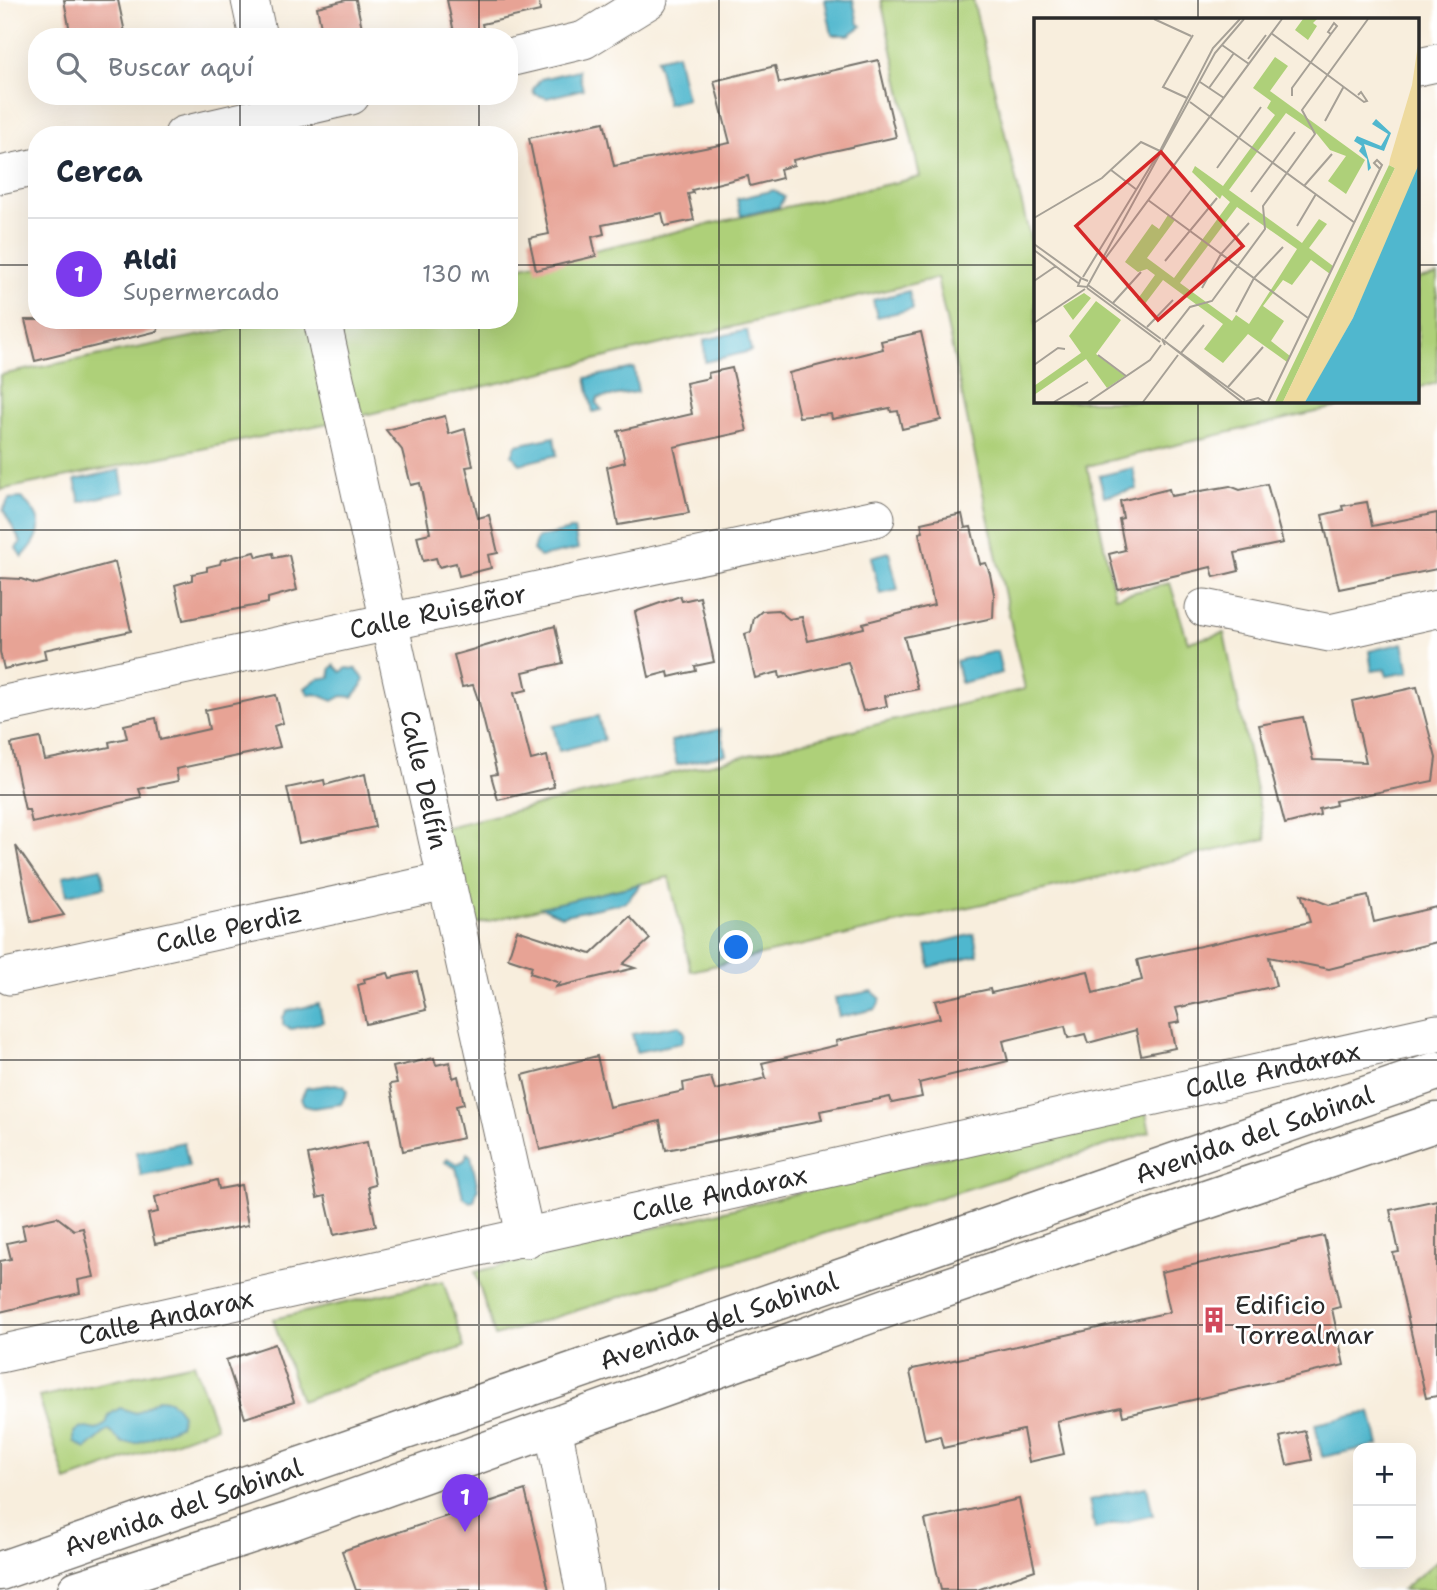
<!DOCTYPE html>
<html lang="es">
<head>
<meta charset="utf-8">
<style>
	body { margin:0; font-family:"Shantell Sans",sans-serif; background:#f2f2f3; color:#1f2937 }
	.controls { position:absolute; right:21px; bottom:21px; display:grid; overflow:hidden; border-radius:14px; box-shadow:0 7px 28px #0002 }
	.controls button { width:63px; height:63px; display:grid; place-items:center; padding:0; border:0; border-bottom:2px solid #e0e1e3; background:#fff; color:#1f2937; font:35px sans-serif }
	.you { position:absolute; left:737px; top:948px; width:24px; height:24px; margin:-18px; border:5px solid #fff; border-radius:50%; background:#1a73e8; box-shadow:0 0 0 10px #1a73e833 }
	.badge { display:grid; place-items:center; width:46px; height:46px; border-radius:50%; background:#7c3aed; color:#fff; font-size:23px; font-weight:700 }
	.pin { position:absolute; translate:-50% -58px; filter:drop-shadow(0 2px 4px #0008) }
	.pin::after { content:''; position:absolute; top:37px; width:24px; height:21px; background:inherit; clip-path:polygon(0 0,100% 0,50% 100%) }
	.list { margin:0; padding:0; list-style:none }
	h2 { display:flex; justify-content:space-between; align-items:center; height:91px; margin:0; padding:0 28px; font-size:30px }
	h2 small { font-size:23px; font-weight:400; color:#747a83 }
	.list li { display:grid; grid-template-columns:46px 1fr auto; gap:21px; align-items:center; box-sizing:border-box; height:112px; padding:0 28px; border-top:2px solid #e0e1e3 }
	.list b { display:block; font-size:26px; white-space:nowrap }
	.list p { margin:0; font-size:23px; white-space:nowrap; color:#747a83 }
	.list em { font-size:23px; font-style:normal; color:#747a83 }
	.icon { flex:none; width:38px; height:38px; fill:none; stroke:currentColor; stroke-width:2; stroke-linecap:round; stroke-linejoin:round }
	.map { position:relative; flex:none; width:1437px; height:1590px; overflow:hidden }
	.search { position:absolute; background:#fff; box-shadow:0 7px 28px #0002; left:28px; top:28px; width:490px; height:77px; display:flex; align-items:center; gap:18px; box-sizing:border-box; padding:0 24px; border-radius:28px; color:#747a83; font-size:26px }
	.panel { position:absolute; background:#fff; box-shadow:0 7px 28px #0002; left:28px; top:126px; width:490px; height:203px; border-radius:28px }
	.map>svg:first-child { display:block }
</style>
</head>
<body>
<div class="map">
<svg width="1437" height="1590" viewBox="0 0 1437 1590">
	<rect width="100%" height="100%" fill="#fff"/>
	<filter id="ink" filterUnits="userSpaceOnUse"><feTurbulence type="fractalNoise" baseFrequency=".0143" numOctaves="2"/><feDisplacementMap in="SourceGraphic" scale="14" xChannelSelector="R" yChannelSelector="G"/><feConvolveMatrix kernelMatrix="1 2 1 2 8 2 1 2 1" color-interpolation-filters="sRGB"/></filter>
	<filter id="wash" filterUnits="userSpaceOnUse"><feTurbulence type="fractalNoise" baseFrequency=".00686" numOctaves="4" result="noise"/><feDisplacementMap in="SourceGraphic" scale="28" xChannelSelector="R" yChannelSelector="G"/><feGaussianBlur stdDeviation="1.57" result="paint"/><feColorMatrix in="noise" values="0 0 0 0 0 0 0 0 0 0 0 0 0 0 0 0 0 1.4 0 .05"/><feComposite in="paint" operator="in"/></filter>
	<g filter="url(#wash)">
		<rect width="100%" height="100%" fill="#f8eedd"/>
		<path fill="#aed079" stroke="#6c7e52" stroke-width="2" d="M881,0h92l63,263v138h326l-275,65 28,131 55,-14 18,59 36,-9 42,206 -575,132 -22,-94 -212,52 -23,-99 591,-141 -88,-411 -593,142 -344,70v-115l277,-55h232v-51l411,-92z
			M1437,275v108l-19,5v-109z
			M1145,1108l5,24 -655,204 -20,-64z
			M443,1281l21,66 -163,54 -28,-82z
			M194,1363l22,64 -150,54 -27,-84z
			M1437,1561v29h-35z"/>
		<path fill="#50b7ce" stroke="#3e717c" stroke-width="2" d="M825,0h28l5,23 4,3 -13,9h-17z
			M677,54l10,45 -20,5 -10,-45z
			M578,70l5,19 -36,9 -13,-4 -1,-5 8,-10z
			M774,190l10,7 -5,10 -38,9 -4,-17z
			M909,291l4,18 -36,8 -4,-17z
			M747,330l4,21 -46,11 -1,-22z
			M634,368l4,24 -40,6 -2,5 6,7 -9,2 -7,-34z
			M554,437l3,18 -37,9 -8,-9 4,-10z
			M1133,468l4,21 -33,7 -5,-20z
			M120,470l4,22 -44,10 -5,-22z
			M21,498c26,21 22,38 1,59l-6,-9 5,-6 -18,-32 6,-11z
			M574,529l4,20 -38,8 -7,-7 4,-12z
			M889,552l9,38 -18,4 -9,-37z
			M1403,643l6,29 -22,4 -2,-7 -13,2 -3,-20z
			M997,651l5,22 -41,10 -5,-22z
			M334,665l7,7 6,-4 9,1 8,10 -2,7 -9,11 -11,-1 -9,5 -17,-7 -7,1 -4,-7 12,-9 14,-2 -1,-7z
			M598,716l6,24 -45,11 -6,-25z
			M720,729l6,25 -49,11 -6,-24z
			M101,868l4,19 -38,8 -4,-19z
			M641,884l-15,18 -65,14 -20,-9z
			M974,934l4,21 -48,12 -4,-21z
			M872,991l9,8 -5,10 -37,8 -4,-19z
			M319,1004l4,18 -32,7 -8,-4v-8l4,-6z
			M679,1025l6,8 -3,10 -46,9 -4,-18z
			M335,1084l9,2 3,6 -6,12 -28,4 -8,-2 -4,-7 5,-11z
			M184,1142l5,24 -48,10 -5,-24z
			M467,1153l4,3 7,32 -4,13 -4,1 -7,-5 -7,-29 -11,-6 2,-4 10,6 8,-4z
			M158,1399c12,0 19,5 24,16l-3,11 -42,17h-14l-15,-13 -22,19 -12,-7v-10l7,-5 15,3 10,-6 3,-9 11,-7 16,5z
			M1371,1412l8,33 -57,12 -7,-33z
			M1147,1487l6,28 -58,14 -6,-29z"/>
		<g id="blocks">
			<path fill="#e7a395" d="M64,0h54l8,37h-55z
				M346,0h10l8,37h-41l-6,-30z
				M447,0h92l1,11 -58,13 3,13h-30z
				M878,60l18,77 -103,23 1,5 -14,4 2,9 -32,8 -2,-10 -56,14 1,3 -5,1 6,26 -29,6 -3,-13 -60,12 2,9 -12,3 4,19 -60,14 -7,-32 20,-4 -20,-96 75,-16 10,44 116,-23 -16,-62 61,-15 4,17z
				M25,320h132l1,11 -123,30z
				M921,332l20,88 -39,9 -4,-18 -7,1 -1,-4 -58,11 -1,-5 -32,3 -10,-44 94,-24 -2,-8z
				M732,368l15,63 -73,16 15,66 -71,12 -11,-58 18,-5 -7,-31 74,-17 -6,-31 23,-5 -1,-5z
				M445,416l4,18 16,-5 8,37 -7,1 12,51 11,-3 9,38 -10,2 3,13 -32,8 -3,-13 -17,4 -3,-9 -13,3 -6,-25 13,-3 -10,-50 -9,2 -9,-35 -16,-20z
				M1267,484l16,59 -48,10 4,18 -25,6 -3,-10 -93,22 -9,-35 16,-4 -6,-31 4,-1 -3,-17 49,-12 2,7 59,-10 10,4z
				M1367,502l5,24 65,-13v56l-98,20 -17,-74 21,-5 -1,-4z
				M962,514l3,14 6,-1 9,37 6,-1 4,11 4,20 -1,24 -89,19 14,52 -33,7 2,10 -24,5 -15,-49 -68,16 -1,-6 -24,6 -10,-44 6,-2 3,-14 8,-7 16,-1 11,9 13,-2 6,24 56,-13 -1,-5 71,-18 -15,-72 4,-1 -2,-9z
				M255,552l2,5 16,-4 1,5 15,-3 8,35 -29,8v5l-85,17 -8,-35 17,-5v-6l15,-3v-4l13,-3 1,-4z
				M115,562l16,69 -87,19 2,9 -42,10 -4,-17v-74l21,1 15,5z
				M680,596l2,5 18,-4 14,65 -19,4 1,5 -14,3 -13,3 -1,-5 -19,5 -14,-65z
				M555,626l8,37 -40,9 4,18 -13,3 17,67 16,-4 7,31 -56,13 -7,-25 6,-1 -18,-72 -6,-17 -11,2 -8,-32z
				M1417,687l19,71 -3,23 -98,20 1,4 -17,4 1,6 -35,9 -26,-99 44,-8 10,43 53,2 -14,-61z
				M276,695l7,28 -9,3 6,21 -104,22 2,12 -39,8 3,9 -110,25 -3,-13h-4l-14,-66 29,-6 5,22 65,-13 -1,-5 18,-4 -3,-13 32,-7 4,22 49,-11 -4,-19z
				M365,774l10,53 -76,16 -12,-55 37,-8 1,5z
				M16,846l48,69 -33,7z
				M1301,894l28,11 39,-9 6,26 63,-15v35l-108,27 -60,-12 7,29 -100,22 4,14 -10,2 5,24 -34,7 -5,-25 -48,13 -3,-9 -17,4 -3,-12 -62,15 5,20 -89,22 3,14 -30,6 -2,-6 -70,14 2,9 -156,30 -6,-29 -120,29 -17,-75 74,-19 12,51 75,-16 -1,-8 28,-6 4,13 51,-12 -4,-15 75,-18 -1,-4 104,-23 -5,-17 55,-12 1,4 97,-22 5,22 49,-13 -5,-20 173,-38z
				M630,917l20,22 -27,25 12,4 -79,19 4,-4 -30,-10 2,-7 -24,-8 9,-28 74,24z
				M417,972l9,38 -60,14 -8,-39 7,-2 -1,-4 24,-6 2,5z
				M434,1058l2,7 14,-3 3,16 5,-2 6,28 -8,2 7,32 -60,13 -13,-67 7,-1 -4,-16z
				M367,1142l8,43 -7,2 8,39 -42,9 -9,-39 -8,2 -9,-43z
				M217,1180l2,9 22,-4 7,40 -93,19 -7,-30 10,-2 -3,-15z
				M1437,1200v196l-11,2 -33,-145 6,-1 -9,-42z
				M57,1217l17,13 9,-2 11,49 -16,3 2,13 -80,19v-51l11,-2 -4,-16 18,-4 -3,-14z
				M1324,1236l16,71 -8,2 12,56 -221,51 -2,-9 -64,14 7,33 -35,8 -6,-32 -80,18 -3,-12 -15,4 -15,-68 3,-3 257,-57 -9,-40z
				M275,1344l19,58 -49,16 -19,-58z
				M1305,1431l7,29 -25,5 -7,-28z
				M525,1490l24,100h-193l-14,-39z
				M1019,1499l16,71 -58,20h-36l-16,-70z"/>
		</g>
	</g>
	<g filter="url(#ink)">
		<use href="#blocks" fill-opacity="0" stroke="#736f69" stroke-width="2"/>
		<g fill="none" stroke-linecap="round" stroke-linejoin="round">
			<g stroke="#736f69" stroke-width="39">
				<g id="minor">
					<path d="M250,0l8,37"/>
					<path d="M509,58l75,-18 65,-40"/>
					<path d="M1418,67l19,-4"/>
					<path d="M183,135l168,-39"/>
					<path d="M0,175l37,-8"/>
					<path id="s1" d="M322,320l204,919"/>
					<path d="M1204,608l126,25 107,-24"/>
					<path id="s2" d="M0,705l876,-187"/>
					<path id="s3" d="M10,976l436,-95"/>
					<path id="s4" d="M0,1354l1437,-321"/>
					<path d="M553,1426l31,164"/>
				</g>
			</g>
			<g stroke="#736f69" stroke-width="41">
				<g id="tertiary">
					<path id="s5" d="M0,1571l1437,-500"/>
					<path d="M77,1590l214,-69 601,-215 545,-184"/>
				</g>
			</g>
			<use href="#minor" stroke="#fff" stroke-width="37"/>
			<use href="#tertiary" stroke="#fff" stroke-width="38"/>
		</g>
	</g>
	<path fill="none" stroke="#2b2b2b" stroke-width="2" stroke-opacity="0.55" d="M240,0v37M479,0v37M719,0v1590M958,0v1590M1198,0v19M240,96v39M479,96v39M0,265h37M509,265h527M1418,265h19M240,320v1270M479,320v1270M1198,401v1189M0,530h1437M0,795h1437M0,1060h1437M0,1325h1437"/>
	<defs>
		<g id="building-bare" transform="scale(2.1)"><path d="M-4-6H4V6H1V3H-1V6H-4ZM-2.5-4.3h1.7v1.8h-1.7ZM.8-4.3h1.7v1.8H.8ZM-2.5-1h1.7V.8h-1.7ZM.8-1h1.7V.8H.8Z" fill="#d1495b" stroke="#fff" stroke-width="2.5" paint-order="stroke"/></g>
	</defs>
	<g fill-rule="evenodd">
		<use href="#building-bare" x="1214" y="1320"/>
	</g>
	<g text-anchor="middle" stroke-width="5" stroke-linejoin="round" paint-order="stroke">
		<g font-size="26" fill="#2b2b2b" stroke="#fff">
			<text dy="9" stroke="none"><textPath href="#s2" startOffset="448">Calle Ruiseñor</textPath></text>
			<text dy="9" stroke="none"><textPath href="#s1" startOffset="471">Calle Delfín</textPath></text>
			<text dy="9" stroke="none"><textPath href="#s3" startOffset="224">Calle Perdiz</textPath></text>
			<text dy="9" stroke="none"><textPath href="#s4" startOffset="1304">Calle Andarax</textPath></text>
			<text dy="9" stroke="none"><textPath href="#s5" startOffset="1328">Avenida del Sabinal</textPath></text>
			<text dy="9" stroke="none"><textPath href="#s4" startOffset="737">Calle Andarax</textPath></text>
			<text dy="9" stroke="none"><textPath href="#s4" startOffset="170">Calle Andarax</textPath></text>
			<text dy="9" stroke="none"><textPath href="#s5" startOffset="761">Avenida del Sabinal</textPath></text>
			<text dy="9" stroke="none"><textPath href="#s5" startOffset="194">Avenida del Sabinal</textPath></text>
		</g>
		<g font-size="26" fill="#2b2b2b" stroke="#fff" text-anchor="start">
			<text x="1235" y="1314">Edificio<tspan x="1235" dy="30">Torrealmar</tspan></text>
		</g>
	</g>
	<g transform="translate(1034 18)">
		<rect width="385" height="385" fill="#f8eedd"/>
		<path d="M269,1h14l-4,4 4,3 -9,14 -13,-10zM241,39l13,9 -18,25 95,69 -19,34 -18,-13 18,-25 -16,-6 -13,-16 -31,-21 -57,77 73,53 17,-24 8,5 -18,24 24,18 -3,8 -19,-14 -19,25 -9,-5 -20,26 21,15 -13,20 19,15 -3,6 -39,-28 -25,29 -19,-14 19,-25 -60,-44 -19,25 -7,-5 18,-25 -8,-6 -9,3 -13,-10 27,-38 7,5 9,-14 7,5 -28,38 27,20 56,-76 -8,-7 -2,4 -28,-27 3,-6 28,20 52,-71 -8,-7 4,-7 -18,-13zM203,189l60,42 -48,75 -13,-9 -4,6 -52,-38zM355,147l6,3 -112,234h-8zM50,275l7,5 -18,22 -10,-14zM62,283l25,19 -25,34 29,22 -18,12 -21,-29 -52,36v-9l47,-33 -12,-17z" fill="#aed079" fill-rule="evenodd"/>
		<path d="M385,20v126l-14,38 -52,116 -40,71 -8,13h-22l112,-234 -6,-3 1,-6 22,-74z" fill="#eeda9e"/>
		<path d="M342,101l15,14 -7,18 -20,-7 7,24 -3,3 -1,-12 -8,-8 3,-5 -8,-5 3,-5 24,10 7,-12 -16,-10zM385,146v238h-114l48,-84z" fill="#50b7ce"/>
		<path fill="none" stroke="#a6a096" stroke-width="2" d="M120,1l37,17M237,15l93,69 3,-1 -6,-9 -3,3M188,27l27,19M214,41l18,-24M166,64l24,16M175,70l25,-35M258,78v-8l19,-26 20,-28 6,-8 -3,-3 -6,9 3,2M153,80l-24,-11 30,-52M156,84l165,121M291,103l19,-35M343,142l5,5 -2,4 -6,-6zM183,150l44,-61M77,152l26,20M270,168l28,-32M217,174l44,-60M114,182l160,118M137,199l21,-28M0,200l68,-40 39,-36 19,9M263,208l19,-32M0,226l47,34M0,232l44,33M70,242l178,-241M131,243l52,-63M49,259l78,-128 52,-101 27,-29M0,263l22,-15M54,263l-7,-3 -3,8 9,1 128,-234 29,-34M54,267l73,54M53,270l73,54M168,270l19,-34 28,-31M79,285l28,-31M202,294l18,-34 29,-31M0,305l51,-34M113,309l26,-27M131,321l25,-32 22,-6 53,-72 -2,-23 52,-72 -13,-24 66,-91M133,325l78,57M131,327l-3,-6 80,63M147,335l23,-28M64,337l28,21M0,347l24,-17 7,1M194,369l35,-40M20,384l34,-20M54,384l62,-42 11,-15M109,384l35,-47M209,384l15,-4 7,4M234,384l112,-233"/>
		<path fill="#d62828" fill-opacity="0.15" stroke="#d62828" stroke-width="3.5" d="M127,134l82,94 -85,74 -82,-94z"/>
		<rect width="385" height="385" fill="none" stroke="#2b2b2b" stroke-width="3.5"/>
	</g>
</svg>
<div class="controls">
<button>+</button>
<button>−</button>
</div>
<div class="you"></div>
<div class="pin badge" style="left:465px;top:1532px">1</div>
<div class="search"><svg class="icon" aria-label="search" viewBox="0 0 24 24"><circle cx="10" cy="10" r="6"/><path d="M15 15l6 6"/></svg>Buscar aquí</div>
<section class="panel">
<h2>Cerca<small></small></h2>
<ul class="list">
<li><span class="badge">1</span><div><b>Aldi</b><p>Supermercado</p></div><em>130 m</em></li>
</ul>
</section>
</div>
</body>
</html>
